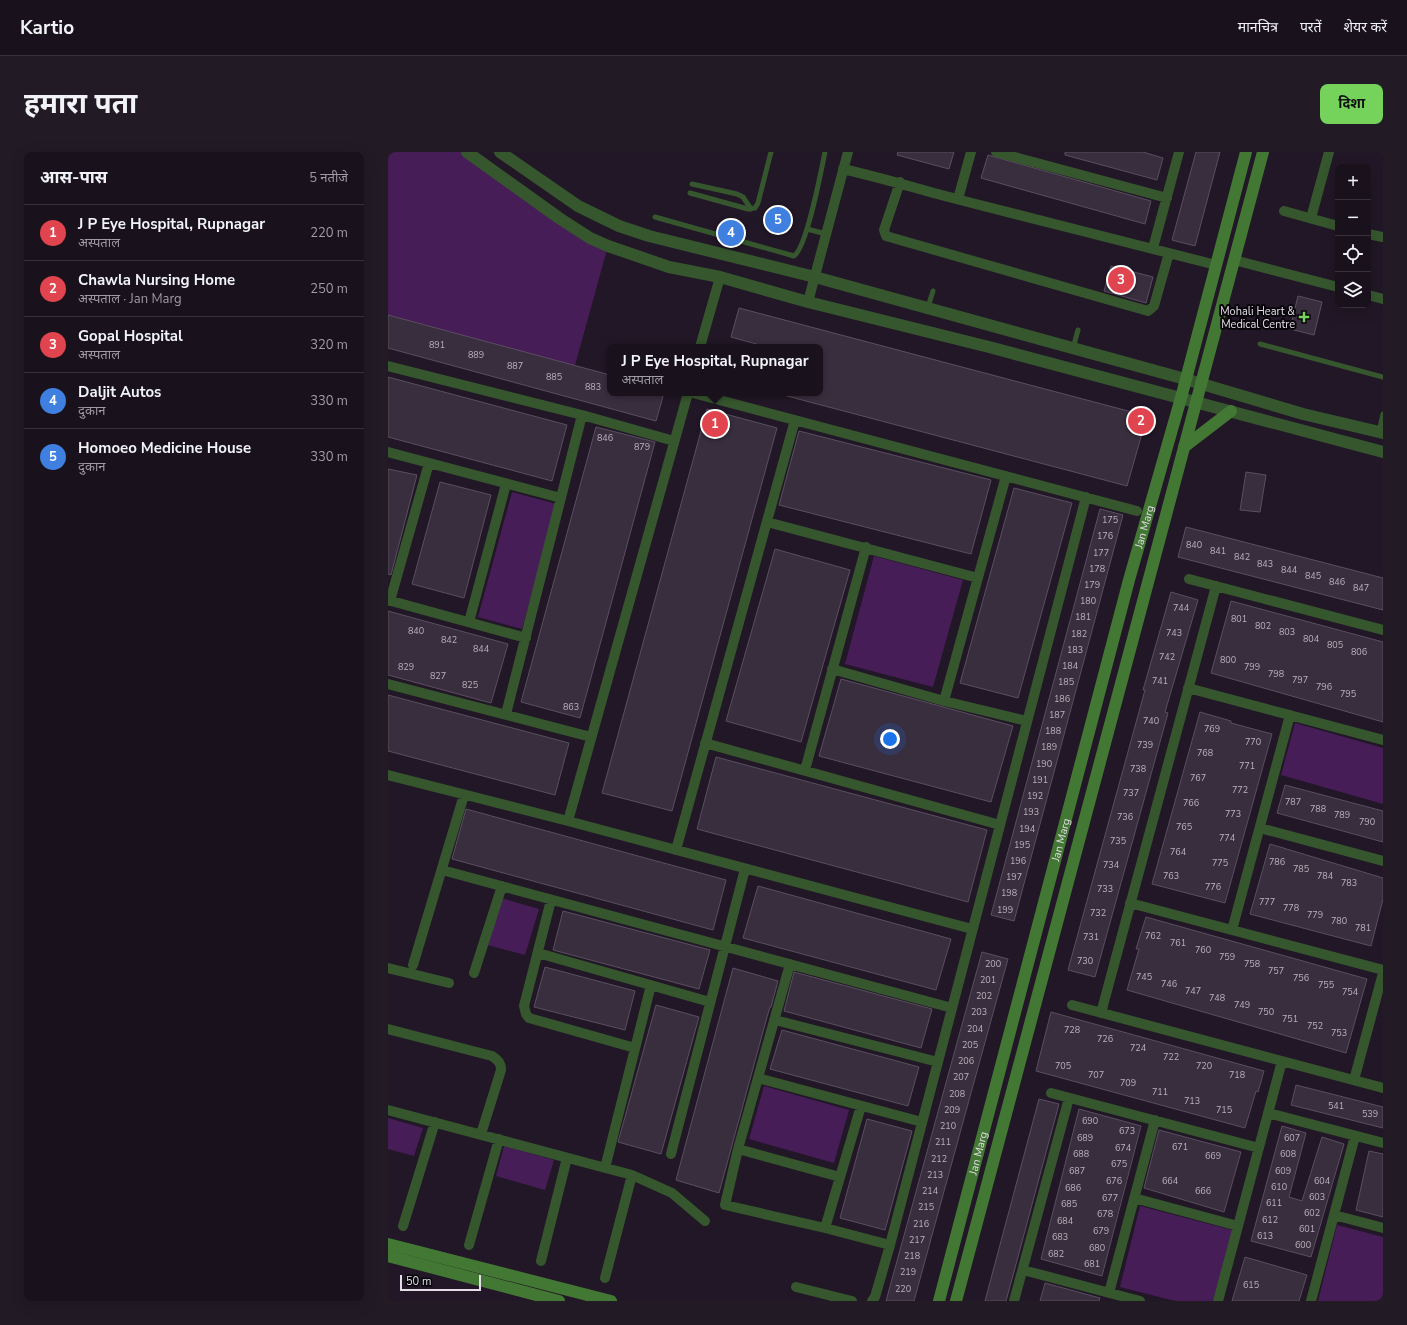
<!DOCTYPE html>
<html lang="hi">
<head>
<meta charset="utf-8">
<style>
	body { margin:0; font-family:"Nunito Sans","Noto Sans Devanagari",sans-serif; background:#221a25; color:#f1f3f6 }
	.controls { position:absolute; right:12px; top:12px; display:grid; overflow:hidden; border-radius:8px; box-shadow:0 4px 16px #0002 }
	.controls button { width:36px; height:36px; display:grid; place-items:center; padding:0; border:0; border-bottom:1px solid #37313b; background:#19111c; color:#f1f3f6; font:20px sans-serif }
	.scale { position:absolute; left:12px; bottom:10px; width:81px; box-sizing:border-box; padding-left:4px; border:2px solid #e3dde7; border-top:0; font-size:11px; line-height:14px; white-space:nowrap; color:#e3dde7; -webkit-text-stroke:3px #08050a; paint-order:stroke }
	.you { position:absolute; left:502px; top:587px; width:14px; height:14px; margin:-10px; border:3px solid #fff; border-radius:50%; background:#1a73e8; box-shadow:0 0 0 6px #1a73e833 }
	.badge { display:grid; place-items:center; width:26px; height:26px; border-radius:50%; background:#75d25a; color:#fff; font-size:13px; font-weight:700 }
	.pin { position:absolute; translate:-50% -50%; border:2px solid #fff; box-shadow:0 1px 4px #0006 }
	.popup { position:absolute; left:219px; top:192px; width:216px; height:52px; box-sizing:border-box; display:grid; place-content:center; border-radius:8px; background:#19111c; filter:drop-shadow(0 1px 3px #0005); font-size:13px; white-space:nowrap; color:#9f9da3 }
	.popup b { font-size:15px; color:#f1f3f6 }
	.popup::after { content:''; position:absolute; left:50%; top:100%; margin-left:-8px; border:8px solid transparent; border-top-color:#19111c }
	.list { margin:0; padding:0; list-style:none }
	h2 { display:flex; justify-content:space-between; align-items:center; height:52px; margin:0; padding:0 16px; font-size:17px }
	h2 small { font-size:13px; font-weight:400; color:#9f9da3 }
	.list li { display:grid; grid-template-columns:26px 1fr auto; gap:12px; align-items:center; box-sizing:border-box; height:56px; padding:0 16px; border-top:1px solid #37313b }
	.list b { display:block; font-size:15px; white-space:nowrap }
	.list p { margin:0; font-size:13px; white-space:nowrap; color:#9f9da3 }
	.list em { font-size:13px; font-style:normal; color:#9f9da3 }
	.icon { flex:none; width:22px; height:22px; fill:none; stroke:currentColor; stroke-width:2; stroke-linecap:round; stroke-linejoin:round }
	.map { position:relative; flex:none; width:995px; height:1149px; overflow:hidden; border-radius:8px }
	header { display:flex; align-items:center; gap:24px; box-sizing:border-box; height:56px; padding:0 20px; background:#19111c; border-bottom:1px solid #37313b }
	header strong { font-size:19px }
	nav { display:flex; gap:22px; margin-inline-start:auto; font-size:14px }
	.intro { display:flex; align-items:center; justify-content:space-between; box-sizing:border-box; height:96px; padding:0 24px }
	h1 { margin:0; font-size:28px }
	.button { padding:10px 18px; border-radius:8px; background:#75d25a; color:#111; font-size:14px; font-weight:700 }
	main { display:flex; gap:24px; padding:0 24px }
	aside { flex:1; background:#19111c; border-radius:8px; box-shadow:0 4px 16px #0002 }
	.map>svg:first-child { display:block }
</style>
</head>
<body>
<header>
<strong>Kartio</strong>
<nav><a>मानचित्र</a><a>परतें</a><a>शेयर करें</a></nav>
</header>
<div class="intro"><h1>हमारा पता</h1><a class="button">दिशा</a></div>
<main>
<aside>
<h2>आस-पास<small>5 नतीजे</small></h2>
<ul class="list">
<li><span class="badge" style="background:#e0444e">1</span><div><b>J P Eye Hospital, Rupnagar</b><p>अस्पताल</p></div><em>220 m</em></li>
<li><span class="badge" style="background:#e0444e">2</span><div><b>Chawla Nursing Home</b><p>अस्पताल · Jan Marg</p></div><em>250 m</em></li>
<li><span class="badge" style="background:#e0444e">3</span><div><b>Gopal Hospital</b><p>अस्पताल</p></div><em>320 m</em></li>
<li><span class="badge" style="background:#3f7fe0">4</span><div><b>Daljit Autos</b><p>दुकान</p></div><em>330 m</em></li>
<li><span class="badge" style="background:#3f7fe0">5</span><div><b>Homoeo Medicine House</b><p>दुकान</p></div><em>330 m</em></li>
</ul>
</aside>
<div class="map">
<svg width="995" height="1149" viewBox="0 0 995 1149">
	<rect width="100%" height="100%" fill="#211726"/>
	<path fill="#461d57" d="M0,0h81l139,94 -34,123 -186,-46z
		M124,340l44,12 -34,125 -44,-12z
		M486,404l89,24 -30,107 -88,-23z
		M907,571l88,25v56l-102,-29z
		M113,746l38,11 -14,46 -38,-10z
		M376,934l85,24 -15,53 -85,-24z
		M0,966l35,10 -9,28 -26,-7z
		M116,994l50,14 -9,30 -49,-14z
		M752,1054l92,24 -19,71h-38l-55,-14z
		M949,1073l46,12v64h-65z"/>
	<path fill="#392e3e" stroke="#5a4f60" d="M510,0h56l-5,17 -52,-14z
		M677,0h78l20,6 -6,22 -92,-25z
		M808,0h24l-25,94 -23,-6z
		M600,3l163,46 -6,23 -164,-46z
		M723,114l42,11 -7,26 -42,-12z
		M910,144l24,6 -8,33 -24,-6z
		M351,156l408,108 -20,70 -340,-90v-3h33v-46h-53l-36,-10z
		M0,163l222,60v18h54l-8,28 -268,-73z
		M0,225l179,48 -15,56 -164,-44z
		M319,257l70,19 -105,383 -70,-18z
		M208,275l59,15 -75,276 -59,-16z
		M411,279l192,49 -20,74 -192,-49z
		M0,317l29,6 -26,100 -3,-1z
		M858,320l20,3 -6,37 -20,-2z
		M52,330l51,13 -27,103 -52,-14z
		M626,336l58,15 -54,195 -58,-15z
		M712,357l23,6 -109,406 -23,-6z
		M798,375l197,51v32l-205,-53z
		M387,397l75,21 -49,172 -75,-21z
		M783,440l27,8 -33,112 3,1 -73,264 -27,-7 77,-280h-2z
		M843,449l152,41v80l-172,-49z
		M0,459l120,33 -17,59 -103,-28z
		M453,527l172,47 -22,76 -172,-46z
		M0,543l181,48 -14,52 -167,-44z
		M812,560l31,9v2l41,11 -47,169 -73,-19z
		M328,605l271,73 -19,72 -271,-73z
		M897,633l98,26v31l-106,-29z
		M78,657l260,71 -13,50 -261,-71z
		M882,692l113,34v21l-12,47 -121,-32z
		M370,734l193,53 -15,51 -193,-52z
		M175,759l147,39 -11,39 -146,-39z
		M758,765l221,62 -21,74 -219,-63 12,-41h-3z
		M594,800l26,7 -45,163 -49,179h-28z
		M157,815l90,24 -10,39 -91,-23z
		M345,816l45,13 -7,26h-1l-3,10 -48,176 -43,-13z
		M406,820l138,37 -11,39 -137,-37z
		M268,853l43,12 -38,137 -43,-12z
		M663,860l213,59 -6,21 -2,-1 -11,37 -209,-57z
		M394,878l137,37 -11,39 -138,-37z
		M908,933l87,22v21l-92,-23z
		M651,947l20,5 -44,164 -9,33h-21z
		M691,957l62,17 -39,150 -61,-17z
		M479,967l45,12 -27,99 -45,-12z
		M894,974l24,7 -17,64 13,4 20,-64 22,7 -33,113 -60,-16z
		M771,978l82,22 -17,60 -80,-24z
		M981,999l14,3v63l-27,-7z
		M857,1105l62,18 -8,26h-67z
		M657,1131l55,15 -1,3h-59z"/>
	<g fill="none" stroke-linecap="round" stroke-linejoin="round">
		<path stroke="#36572e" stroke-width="5" d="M304,32l45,10 6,3 8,12
			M302,41l58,16 7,-1 3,-5 13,-51
			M267,65l139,39c13,-9 27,-85 31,-104
			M419,77l19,5
			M540,155l5,-16
			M872,192l123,33
			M685,196l5,-18
			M991,280l4,-18"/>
		<path stroke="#36572e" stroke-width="10" d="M608,0l171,46
			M455,17c40,9 78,21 117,31 85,22 171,43 256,65
			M512,30l-16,48 2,6 262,75 6,-5 15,-53
			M570,47l13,-47
			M896,59l54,15
			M923,66l18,-66
			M980,82l15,3
			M765,96l26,-96
			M846,108l104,27
			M980,143l15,4
			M420,150l40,-150
			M312,195l20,-70
			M0,214l194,49 92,26
			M305,241l444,118
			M0,300l173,46
			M379,370l211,56
			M801,427l194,51
			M0,448l138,38
			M2,449l39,-138
			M81,470l37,-138
			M444,517l112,32 83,20
			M0,532l203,53
			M800,536l195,52
			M556,549l62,-225
			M118,562l76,-299
			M317,591l295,82
			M417,618l61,-223
			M0,623l180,46 404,108
			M180,669l120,-428
			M872,676l123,33
			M288,698l119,-430
			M54,718l510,138
			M163,748l-27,106 2,8 3,4 106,30
			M742,751l253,67
			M844,778l58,-215
			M150,801l172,49
			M402,812l-52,185 -13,56 100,23 65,17
			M25,813l51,-170
			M0,816l61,15
			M86,821l28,-87
			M684,853l311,83
			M713,861l115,-427
			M387,868l163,42
			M0,877l104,27c6,4 9,7 9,14l-20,64
			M370,926l164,44
			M966,928l29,-107
			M663,941l208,55
			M0,958l244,65 40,18 33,28
			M880,961l115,30
			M350,997l102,28
			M283,1002l74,-285
			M217,1016l46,-183
			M746,1046l104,28
			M946,1063l49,13
			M15,1074l32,-104
			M437,1076l36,-122
			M81,1093l30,-106
			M153,1109l26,-103
			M635,1118l117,31
			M217,1126l27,-103
			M408,1135l56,14
			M721,1141l46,-173
			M484,1149l3,-4 15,-52 196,-748
			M626,1149l55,-203
			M830,1149l64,-240
			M923,1149l44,-165"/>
		<path stroke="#36572e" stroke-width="12" d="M79,0l92,66 31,20 18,8 61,21 51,10 88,25 181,45 394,105
			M112,0l78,54 41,20 30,10 166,41 370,102 118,35 80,19"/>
		<g stroke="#437834" stroke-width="12">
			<path d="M796,295l47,-36"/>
			<path d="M0,1092l223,57"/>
			<path d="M0,1104l171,45"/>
			<path id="s1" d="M551,1149l190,-721 52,-182 65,-246"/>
			<path d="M568,1149l307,-1149"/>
		</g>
	</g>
	<path fill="#75d25a" stroke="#08050a" stroke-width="1.5" d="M914 159h4v4h4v4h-4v4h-4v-4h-4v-4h4z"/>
	<g text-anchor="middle" stroke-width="4" stroke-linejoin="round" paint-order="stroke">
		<g font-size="9" fill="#b8b1bd">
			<text x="49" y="196">891</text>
			<text x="88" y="206">889</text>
			<text x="127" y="217">887</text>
			<text x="166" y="228">885</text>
			<text x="205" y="238">883</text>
			<text x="217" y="289">846</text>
			<text x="254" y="298">879</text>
			<text x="722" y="371">175</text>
			<text x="717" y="387">176</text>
			<text x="806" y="396">840</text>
			<text x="830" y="402">841</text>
			<text x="713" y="404">177</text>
			<text x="854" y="408">842</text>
			<text x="877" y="415">843</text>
			<text x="709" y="420">178</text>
			<text x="901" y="421">844</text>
			<text x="925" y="427">845</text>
			<text x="949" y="433">846</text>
			<text x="704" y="436">179</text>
			<text x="973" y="439">847</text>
			<text x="700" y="452">180</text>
			<text x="793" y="459">744</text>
			<text x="695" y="468">181</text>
			<text x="851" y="470">801</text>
			<text x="875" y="477">802</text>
			<text x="28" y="482">840</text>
			<text x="899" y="483">803</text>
			<text x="786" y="484">743</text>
			<text x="691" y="485">182</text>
			<text x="923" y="490">804</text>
			<text x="61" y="491">842</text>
			<text x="947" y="496">805</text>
			<text x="93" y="500">844</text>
			<text x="687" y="501">183</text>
			<text x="971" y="503">806</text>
			<text x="779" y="508">742</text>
			<text x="840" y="511">800</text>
			<text x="682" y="517">184</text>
			<text x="18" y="518">829</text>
			<text x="864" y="518">799</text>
			<text x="888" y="525">798</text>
			<text x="50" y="527">827</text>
			<text x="912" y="531">797</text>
			<text x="772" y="532">741</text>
			<text x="678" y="533">185</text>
			<text x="82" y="536">825</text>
			<text x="936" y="538">796</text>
			<text x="960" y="545">795</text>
			<text x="674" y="550">186</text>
			<text x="183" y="558">863</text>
			<text x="669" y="566">187</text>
			<text x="763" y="572">740</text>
			<text x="824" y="580">769</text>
			<text x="665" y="582">188</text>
			<text x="865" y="593">770</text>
			<text x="757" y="596">739</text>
			<text x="661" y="598">189</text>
			<text x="817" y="604">768</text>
			<text x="656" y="615">190</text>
			<text x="859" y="617">771</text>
			<text x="750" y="620">738</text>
			<text x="810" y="629">767</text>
			<text x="652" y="631">191</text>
			<text x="852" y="641">772</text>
			<text x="743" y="644">737</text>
			<text x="647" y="647">192</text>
			<text x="905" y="653">787</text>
			<text x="803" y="654">766</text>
			<text x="930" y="660">788</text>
			<text x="643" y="663">193</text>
			<text x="845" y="665">773</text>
			<text x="954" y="666">789</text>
			<text x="737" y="668">736</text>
			<text x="979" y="673">790</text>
			<text x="796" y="678">765</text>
			<text x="639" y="680">194</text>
			<text x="839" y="689">774</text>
			<text x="730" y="692">735</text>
			<text x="634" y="696">195</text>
			<text x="790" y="703">764</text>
			<text x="630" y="712">196</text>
			<text x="889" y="713">786</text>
			<text x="832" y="714">775</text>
			<text x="723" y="716">734</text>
			<text x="913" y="720">785</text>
			<text x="783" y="727">763</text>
			<text x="937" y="727">784</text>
			<text x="626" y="728">197</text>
			<text x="961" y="734">783</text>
			<text x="825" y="738">776</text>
			<text x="717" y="740">733</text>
			<text x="621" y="744">198</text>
			<text x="879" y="753">777</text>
			<text x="903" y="759">778</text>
			<text x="617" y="761">199</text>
			<text x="710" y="764">732</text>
			<text x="927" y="766">779</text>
			<text x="951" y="772">780</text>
			<text x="975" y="779">781</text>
			<text x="765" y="787">762</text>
			<text x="703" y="788">731</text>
			<text x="790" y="794">761</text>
			<text x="815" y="801">760</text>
			<text x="839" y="808">759</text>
			<text x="697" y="812">730</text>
			<text x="605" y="815">200</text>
			<text x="864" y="815">758</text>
			<text x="888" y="822">757</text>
			<text x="756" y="828">745</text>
			<text x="913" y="829">756</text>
			<text x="600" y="831">201</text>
			<text x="781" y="835">746</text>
			<text x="938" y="836">755</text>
			<text x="805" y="842">747</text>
			<text x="962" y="843">754</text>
			<text x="596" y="847">202</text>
			<text x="829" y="849">748</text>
			<text x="854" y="856">749</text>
			<text x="591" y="863">203</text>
			<text x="878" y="863">750</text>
			<text x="902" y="870">751</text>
			<text x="927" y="877">752</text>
			<text x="587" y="880">204</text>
			<text x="684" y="881">728</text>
			<text x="951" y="884">753</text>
			<text x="717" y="890">726</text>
			<text x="582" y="896">205</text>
			<text x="750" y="899">724</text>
			<text x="783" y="908">722</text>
			<text x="578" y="912">206</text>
			<text x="675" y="917">705</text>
			<text x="816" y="917">720</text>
			<text x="708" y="926">707</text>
			<text x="849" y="926">718</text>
			<text x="573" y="928">207</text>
			<text x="740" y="934">709</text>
			<text x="772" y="943">711</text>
			<text x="569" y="945">208</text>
			<text x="804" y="952">713</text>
			<text x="948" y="957">541</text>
			<text x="564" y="961">209</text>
			<text x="836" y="961">715</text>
			<text x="982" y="965">539</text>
			<text x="702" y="972">690</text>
			<text x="560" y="977">210</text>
			<text x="739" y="982">673</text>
			<text x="697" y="989">689</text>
			<text x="904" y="989">607</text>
			<text x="555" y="993">211</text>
			<text x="792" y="998">671</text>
			<text x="735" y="999">674</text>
			<text x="693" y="1005">688</text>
			<text x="900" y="1005">608</text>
			<text x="825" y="1007">669</text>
			<text x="551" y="1010">212</text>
			<text x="731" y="1015">675</text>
			<text x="689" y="1022">687</text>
			<text x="895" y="1022">609</text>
			<text x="547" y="1026">213</text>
			<text x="726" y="1032">676</text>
			<text x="782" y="1032">664</text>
			<text x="934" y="1032">604</text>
			<text x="891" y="1038">610</text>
			<text x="685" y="1039">686</text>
			<text x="542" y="1042">214</text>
			<text x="815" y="1042">666</text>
			<text x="929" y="1048">603</text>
			<text x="722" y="1049">677</text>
			<text x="886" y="1054">611</text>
			<text x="681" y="1055">685</text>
			<text x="538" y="1058">215</text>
			<text x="924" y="1064">602</text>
			<text x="717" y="1065">678</text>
			<text x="882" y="1071">612</text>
			<text x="677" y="1072">684</text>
			<text x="533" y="1075">216</text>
			<text x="919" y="1080">601</text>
			<text x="713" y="1082">679</text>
			<text x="877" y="1087">613</text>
			<text x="672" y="1088">683</text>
			<text x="529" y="1091">217</text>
			<text x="915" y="1096">600</text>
			<text x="709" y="1099">680</text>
			<text x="668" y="1105">682</text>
			<text x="524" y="1107">218</text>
			<text x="704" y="1115">681</text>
			<text x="520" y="1123">219</text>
			<text x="863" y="1136">615</text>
			<text x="515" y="1140">220</text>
		</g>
		<g font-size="11" fill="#e3dde7" stroke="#08050a" text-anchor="end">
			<text x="907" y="163">Mohali Heart &amp;<tspan x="907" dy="13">Medical Centre</tspan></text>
		</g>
		<g font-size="11" fill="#e3dde7" stroke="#08050a">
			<text dy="4" stroke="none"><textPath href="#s1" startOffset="801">Jan Marg</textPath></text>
			<text dy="4" stroke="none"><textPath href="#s1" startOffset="477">Jan Marg</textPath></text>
			<text dy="4" stroke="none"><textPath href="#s1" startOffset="153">Jan Marg</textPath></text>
		</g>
	</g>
</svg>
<div class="controls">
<button>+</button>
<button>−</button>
<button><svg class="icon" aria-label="locate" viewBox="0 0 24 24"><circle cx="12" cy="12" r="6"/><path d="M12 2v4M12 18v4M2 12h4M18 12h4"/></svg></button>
<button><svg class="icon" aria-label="layers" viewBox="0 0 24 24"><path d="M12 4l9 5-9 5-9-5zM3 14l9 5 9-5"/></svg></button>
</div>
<div class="scale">50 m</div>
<div class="you"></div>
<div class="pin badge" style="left:327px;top:272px;background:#e0444e">1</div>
<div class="popup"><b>J P Eye Hospital, Rupnagar</b>अस्पताल</div>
<div class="pin badge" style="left:753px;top:269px;background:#e0444e">2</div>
<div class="pin badge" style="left:733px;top:128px;background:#e0444e">3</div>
<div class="pin badge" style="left:343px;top:81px;background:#3f7fe0">4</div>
<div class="pin badge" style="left:390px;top:68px;background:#3f7fe0">5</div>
</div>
</main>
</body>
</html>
